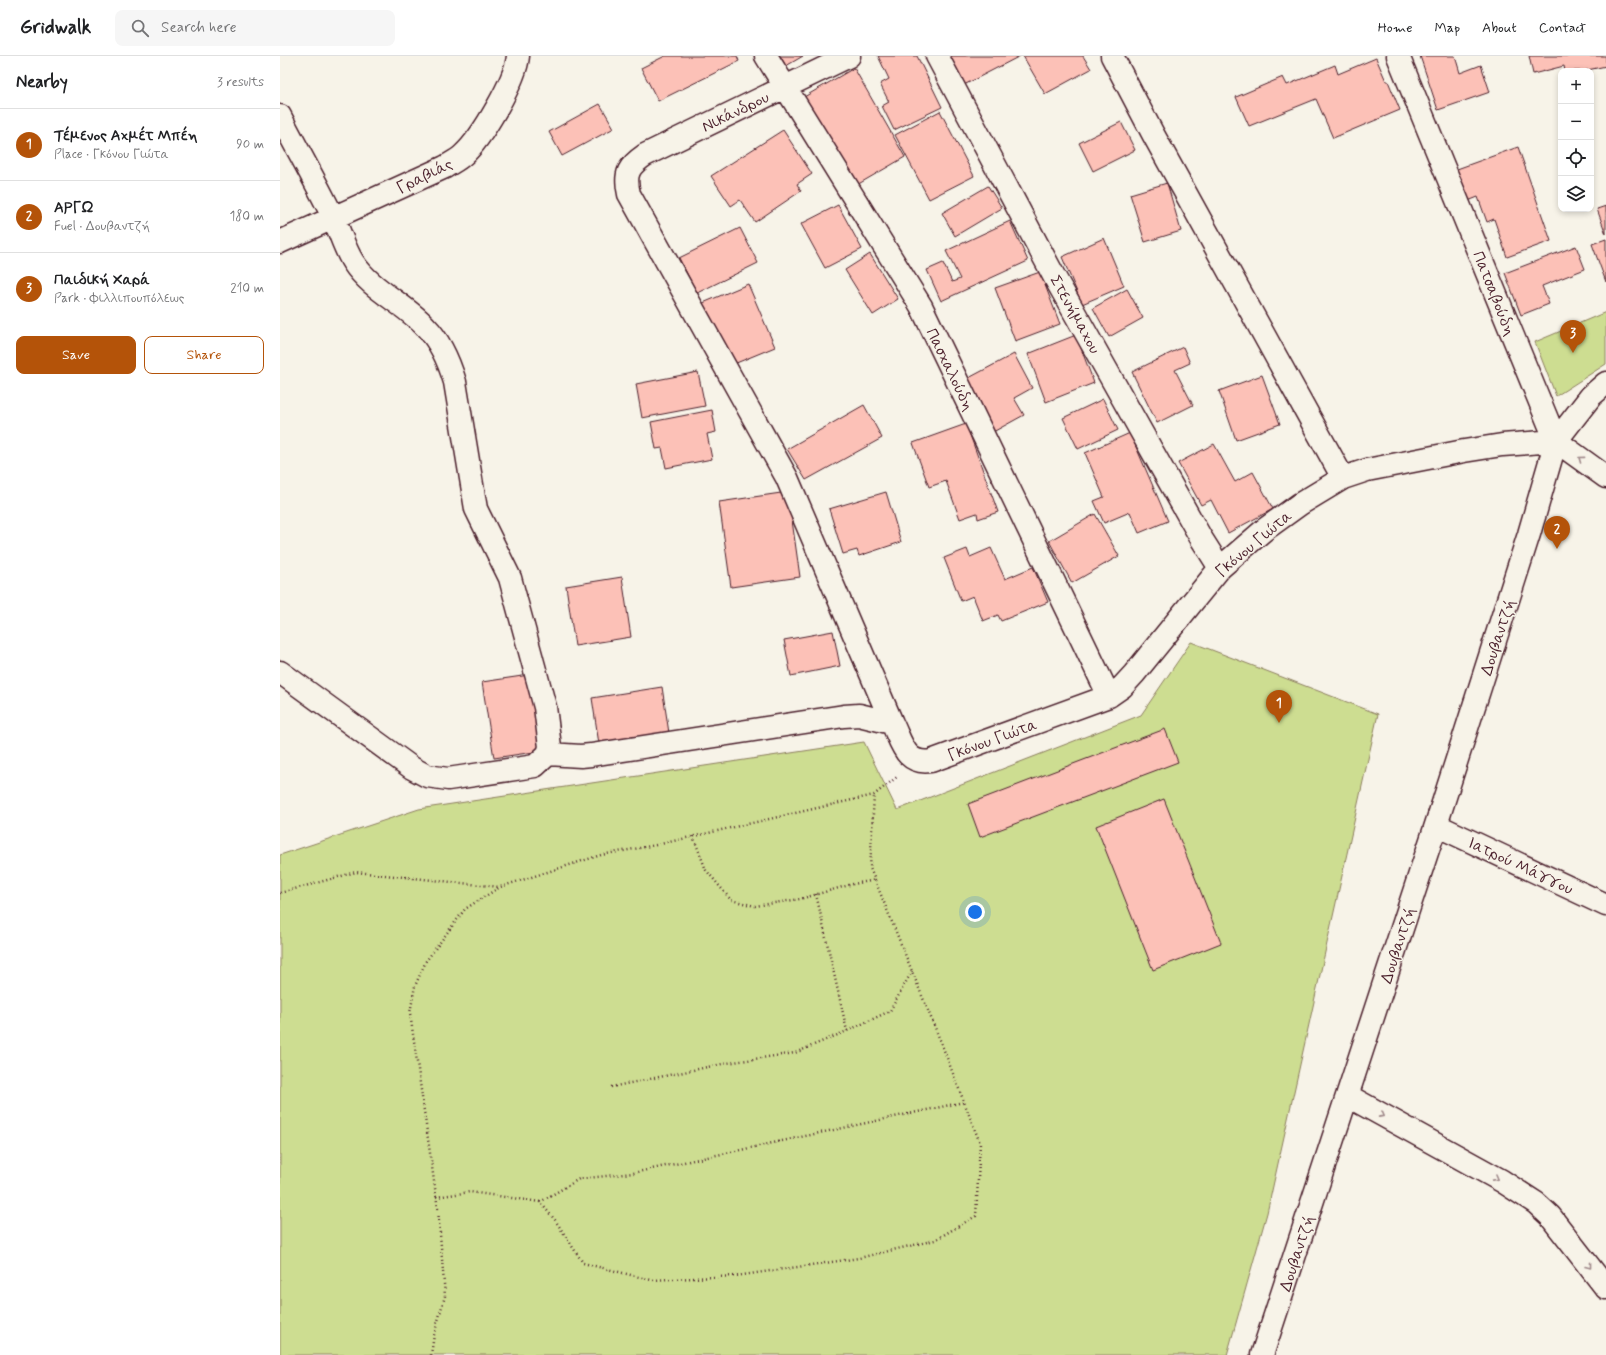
<!DOCTYPE html>
<html lang="en">
<head>
<meta charset="utf-8">
<style>
	body { margin:0; font-family:Mynerve,sans-serif; background:#f6f6f6; color:#202124 }
	.controls { position:absolute; right:12px; top:12px; display:grid; overflow:hidden; border-radius:8px; box-shadow:0 2px 6px #0003 }
	.controls button { width:36px; height:36px; display:grid; place-items:center; padding:0; border:0; border-bottom:1px solid #e0e0e0; background:#fff; color:#202124; font:20px sans-serif }
	.you { position:absolute; left:695px; top:856px; width:14px; height:14px; margin:-10px; border:3px solid #fff; border-radius:50%; background:#1a73e8; box-shadow:0 0 0 6px #1a73e833 }
	.badge { display:grid; place-items:center; width:26px; height:26px; border-radius:50%; background:#b45309; color:#fff; font-size:13px; font-weight:700 }
	.pin { position:absolute; translate:-50% -33px; filter:drop-shadow(0 1px 2px #0008) }
	.pin::after { content:''; position:absolute; top:21px; width:14px; height:12px; background:inherit; clip-path:polygon(0 0,100% 0,50% 100%) }
	.list { margin:0; padding:0; list-style:none }
	h2 { display:flex; justify-content:space-between; align-items:center; height:52px; margin:0; padding:0 16px; font-size:17px }
	h2 small { font-size:13px; font-weight:400; color:#757577 }
	.list li { display:grid; grid-template-columns:26px 1fr auto; gap:12px; align-items:center; box-sizing:border-box; height:72px; padding:0 16px; border-top:1px solid #e0e0e0 }
	.list b { display:block; font-size:15px; white-space:nowrap }
	.list p { margin:0; font-size:13px; white-space:nowrap; color:#757577 }
	.list em { font-size:13px; font-style:normal; color:#757577 }
	.actions { display:flex; gap:8px; padding:12px 16px }
	.actions a { flex:1; padding:9px 0; border:1px solid #b45309; border-radius:8px; text-align:center; font-size:14px; color:#b45309 }
	.actions .main { background:#b45309; color:#fff }
	.icon { flex:none; width:22px; height:22px; fill:none; stroke:currentColor; stroke-width:2; stroke-linecap:round; stroke-linejoin:round }
	.map { position:relative; flex:none; width:1326px; height:1299px; overflow:hidden }
	header { display:flex; align-items:center; gap:24px; box-sizing:border-box; height:56px; padding:0 20px; background:#fff; border-bottom:1px solid #e0e0e0 }
	header strong { font-size:19px }
	nav { display:flex; gap:22px; margin-inline-start:auto; font-size:14px }
	.search { width:280px; height:36px; background:#f6f6f6; display:flex; align-items:center; gap:10px; box-sizing:border-box; padding:0 14px; border-radius:8px; color:#757577; font-size:15px }
	main { display:flex }
	aside { flex:1; background:#fff }
	.map>svg:first-child { display:block }
</style>
</head>
<body>
<header>
<strong>Gridwalk</strong>
<div class="search"><svg class="icon" aria-label="search" viewBox="0 0 24 24"><circle cx="10" cy="10" r="6"/><path d="M15 15l6 6"/></svg>Search here</div>
<nav><a>Home</a><a>Map</a><a>About</a><a>Contact</a></nav>
</header>
<main>
<aside>
<h2>Nearby<small>3 results</small></h2>
<ul class="list">
<li><span class="badge">1</span><div><b>Τέμενος Αχμέτ Μπέη</b><p>Place · Γκόνου Γιώτα</p></div><em>90 m</em></li>
<li><span class="badge">2</span><div><b>ΑΡΓΩ</b><p>Fuel · Δουβαντζή</p></div><em>180 m</em></li>
<li><span class="badge">3</span><div><b>Παιδική Χαρά</b><p>Park · Φιλλιπουπόλεως</p></div><em>210 m</em></li>
</ul>
<div class="actions"><a class="main">Save</a><a>Share</a></div>
</aside>
<div class="map">
<svg width="1326" height="1299" viewBox="0 0 1326 1299">
	<rect width="100%" height="100%" fill="#f7f3e8"/>
	<filter id="ink" filterUnits="userSpaceOnUse"><feTurbulence type="fractalNoise" baseFrequency=".025" numOctaves="2"/><feDisplacementMap in="SourceGraphic" scale="8" xChannelSelector="R" yChannelSelector="G"/><feConvolveMatrix kernelMatrix="1 2 1 2 8 2 1 2 1" color-interpolation-filters="sRGB"/></filter>
	<g filter="url(#ink)">
		<path fill="#cddd91" stroke="#8c7e5e" d="M1326,256v52l-50,32 -21,-54z
			M911,586l187,72 -111,499 -40,142h-947v-500l139,-46 445,-67 33,68 244,-95z"/>
		<path fill="#fcc1b7" stroke="#4a1f2b" d="M385,0h72l2,5 -81,40 -17,-33z
			M500,0h23l-17,10z
			M598,0h39l25,51 -48,23 -12,-24 7,-4 -9,-18 9,-5z
			M667,0h73l-58,30z
			M743,0h60l8,13 -46,25z
			M1140,0h35l5,17 21,-8 9,27 -52,18z
			M1249,0h77v10l-23,5h-18l-1,-5 -31,8z
			M1096,2l10,23h2l12,29 -67,28 -17,-39 -67,27 -13,-29 47,-20 4,8 48,-20 3,9z
			M574,12l51,89 -50,29 -51,-89z
			M320,48l14,24 -52,28 -13,-24z
			M660,55l34,65 -45,23 -34,-64z
			M841,66l14,28 -42,21 -14,-28z
			M503,74l29,44 -15,10 4,7 -46,31 -15,-22 -9,6 -20,-30z
			M1238,91l33,94 -44,16 -13,-38 -7,3 -9,-25 -10,4 -11,-32z
			M887,127l14,48 -36,11 -15,-48z
			M708,130l14,22 -47,28 -13,-23z
			M558,149l24,44 -37,19 -24,-44z
			M1326,150v28l-9,-25z
			M730,165l18,40 -87,40 -14,-31 16,-7 9,19 8,-3 -14,-28z
			M460,172l18,35 -61,30 -18,-35z
			M824,182l20,48 -42,18 -20,-47z
			M1326,183v43l-14,-38z
			M1296,190l9,23 -43,17 7,18 -28,11 -16,-42z
			M590,198l28,45 -25,16 -28,-45z
			M760,216l20,52 -45,17 -20,-53z
			M468,228l27,63 -46,19 -26,-63z
			M847,233l16,29 -34,19 -16,-29z
			M796,279l18,48 -48,19 -18,-48z
			M903,291l7,16 -15,7 18,35 -36,18 -25,-51z
			M734,298l18,34 -18,10 10,17 -31,17 -28,-52z
			M418,316l7,34 -63,12 -6,-34z
			M982,319l18,49 -44,16 -17,-49z
			M823,343l15,31 -40,19 -15,-31z
			M584,349l18,33 -76,42 -19,-31z
			M432,354l4,22 -9,2 5,25 -46,9 -4,-20 -6,1 -5,-27z
			M686,368l32,88 -20,7 -1,-6 -17,6 -14,-38 -17,6 -16,-44z
			M850,377l38,88 -29,12 -9,-21 -26,11 -10,-22 10,-4 -19,-44z
			M934,388l21,38 18,-10 20,37 -45,24 -17,-33 -10,5 -23,-42z
			M508,436l12,85 -69,10 -12,-85z
			M606,436l15,50 -42,14 -2,-6 -14,4 -14,-45z
			M815,458l24,42 -47,27 -23,-42z
			M711,492l14,31 28,-12 15,35 -47,19 -3,-6 -15,6 -10,-25 -12,5 -17,-43 23,-9 3,8z
			M342,521l9,60 -56,9 -9,-60z
			M553,575l7,35 -49,10 -7,-36z
			M249,619l12,76 -47,7 -12,-76z
			M382,631l7,46 -70,11 -7,-46z
			M885,673l13,33 -198,75 -12,-33z
			M884,743l57,144 -68,27 -57,-144z"/>
		<g fill="none" stroke-linecap="round" stroke-linejoin="round">
			<g stroke="#4a1f2b" stroke-width="25">
				<path id="minor" d="M486,0l155,250 188,390
					M569,0l-204,99c-16,11 -21,18 -16,39l158,284 105,245c10,20 13,42 39,38l178,-65 13,-9 12,-13 86,-106 44,-38 36,-26 43,-26 24,-8 97,-19 38,-6 54,-4 50,36
					M657,0l118,222 146,260 19,30
					M832,0l41,78 190,344
					M0,60c17,33 36,66 52,99 8,16 12,33 21,47 18,28 51,41 73,65 15,15 23,35 29,55l21,127 34,69 35,129 5,40 -2,7 -13,12 -87,13 -21,-3 -15,-8 -132,-96
					M0,186l165,-75c6,-4 13,-7 18,-12 18,-16 53,-75 55,-99
					M1276,385l35,-45 15,-13
					M268,698l33,2 10,-1 253,-39 15,-1 33,8
					M1156,769l170,80
					M1068,1040l154,85 34,22 14,13 56,72
					M982,1299l174,-530 93,-291 27,-93 -158,-385"/>
			</g>
			<path stroke="#4a1f2b" stroke-width="2.5" stroke-dasharray="1 3" stroke-linecap="butt" d="M413,780l13,34 25,30 24,6 45,-7 53,-15 23,-4
				M0,837l76,-21 144,15
				M536,838l31,137
				M331,1031l116,-24 68,-10 52,-22 43,-20 22,-40
				M156,1141l34,-5 70,10 15,18 28,43 68,17 85,-4 123,-18 76,-18 41,-24 4,-73 -40,-103 -70,-172 4,-73
				M260,1146l39,-23 54,-6 331,-71
				M151,1299l3,-20 11,-39 -7,-87 -28,-196 5,-27 11,-25 39,-52 35,-22 101,-32 55,-10 218,-50 23,-18"/>
			<use href="#minor" stroke="#f7f3e8" stroke-width="22"/>
		</g>
		<defs><path id="oneway-chevron" d="M-2-3.5L2.5 0L-2 3.5" fill="none" stroke-width="1.6" stroke-linecap="round" stroke-linejoin="round"/></defs>
		<g stroke="#a0898a">
			<use href="#oneway-chevron" transform="translate(1301 403) rotate(-144)"/>
			<use href="#oneway-chevron" transform="translate(1102 1059) rotate(29)"/>
			<use href="#oneway-chevron" transform="translate(1216 1122) rotate(29)"/>
			<use href="#oneway-chevron" transform="translate(1309 1210) rotate(52)"/>
		</g>
	</g>
	<g text-anchor="middle" stroke-width="3" stroke-linejoin="round" paint-order="stroke">
		<g font-size="16" fill="#4a1f2b" stroke="#f7f3e8">
			<text transform="translate(455 55) rotate(-26)" y="6">Νικάνδρου</text>
			<text transform="translate(144 119) rotate(-26)" y="6">Γραβιάς</text>
			<text transform="translate(1215 237) rotate(68)" y="6">Πατσαβούδη</text>
			<text transform="translate(796 258) rotate(61)" y="6">Στενήμαχου</text>
			<text transform="translate(671 313) rotate(64)" y="6">Πασχαλούδη</text>
			<text transform="translate(973 487) rotate(-40)" y="6">Γκόνου Γιώτα</text>
			<text transform="translate(1217 581) rotate(-72)" y="6">Δουβαντζή</text>
			<text transform="translate(712 683) rotate(-20)" y="6">Γκόνου Γιώτα</text>
			<text transform="translate(1241 809) rotate(25)" y="6">Ιατρού Μάγγου</text>
			<text transform="translate(1117 889) rotate(-72)" y="6">Δουβαντζή</text>
			<text transform="translate(1016 1197) rotate(-72)" y="6">Δουβαντζή</text>
		</g>
	</g>
</svg>
<div class="controls">
<button>+</button>
<button>−</button>
<button><svg class="icon" aria-label="locate" viewBox="0 0 24 24"><circle cx="12" cy="12" r="6"/><path d="M12 2v4M12 18v4M2 12h4M18 12h4"/></svg></button>
<button><svg class="icon" aria-label="layers" viewBox="0 0 24 24"><path d="M12 4l9 5-9 5-9-5zM3 14l9 5 9-5"/></svg></button>
</div>
<div class="you"></div>
<div class="pin badge" style="left:999px;top:667px">1</div>
<div class="pin badge" style="left:1277px;top:493px">2</div>
<div class="pin badge" style="left:1293px;top:297px">3</div>
</div>
</main>
</body>
</html>
